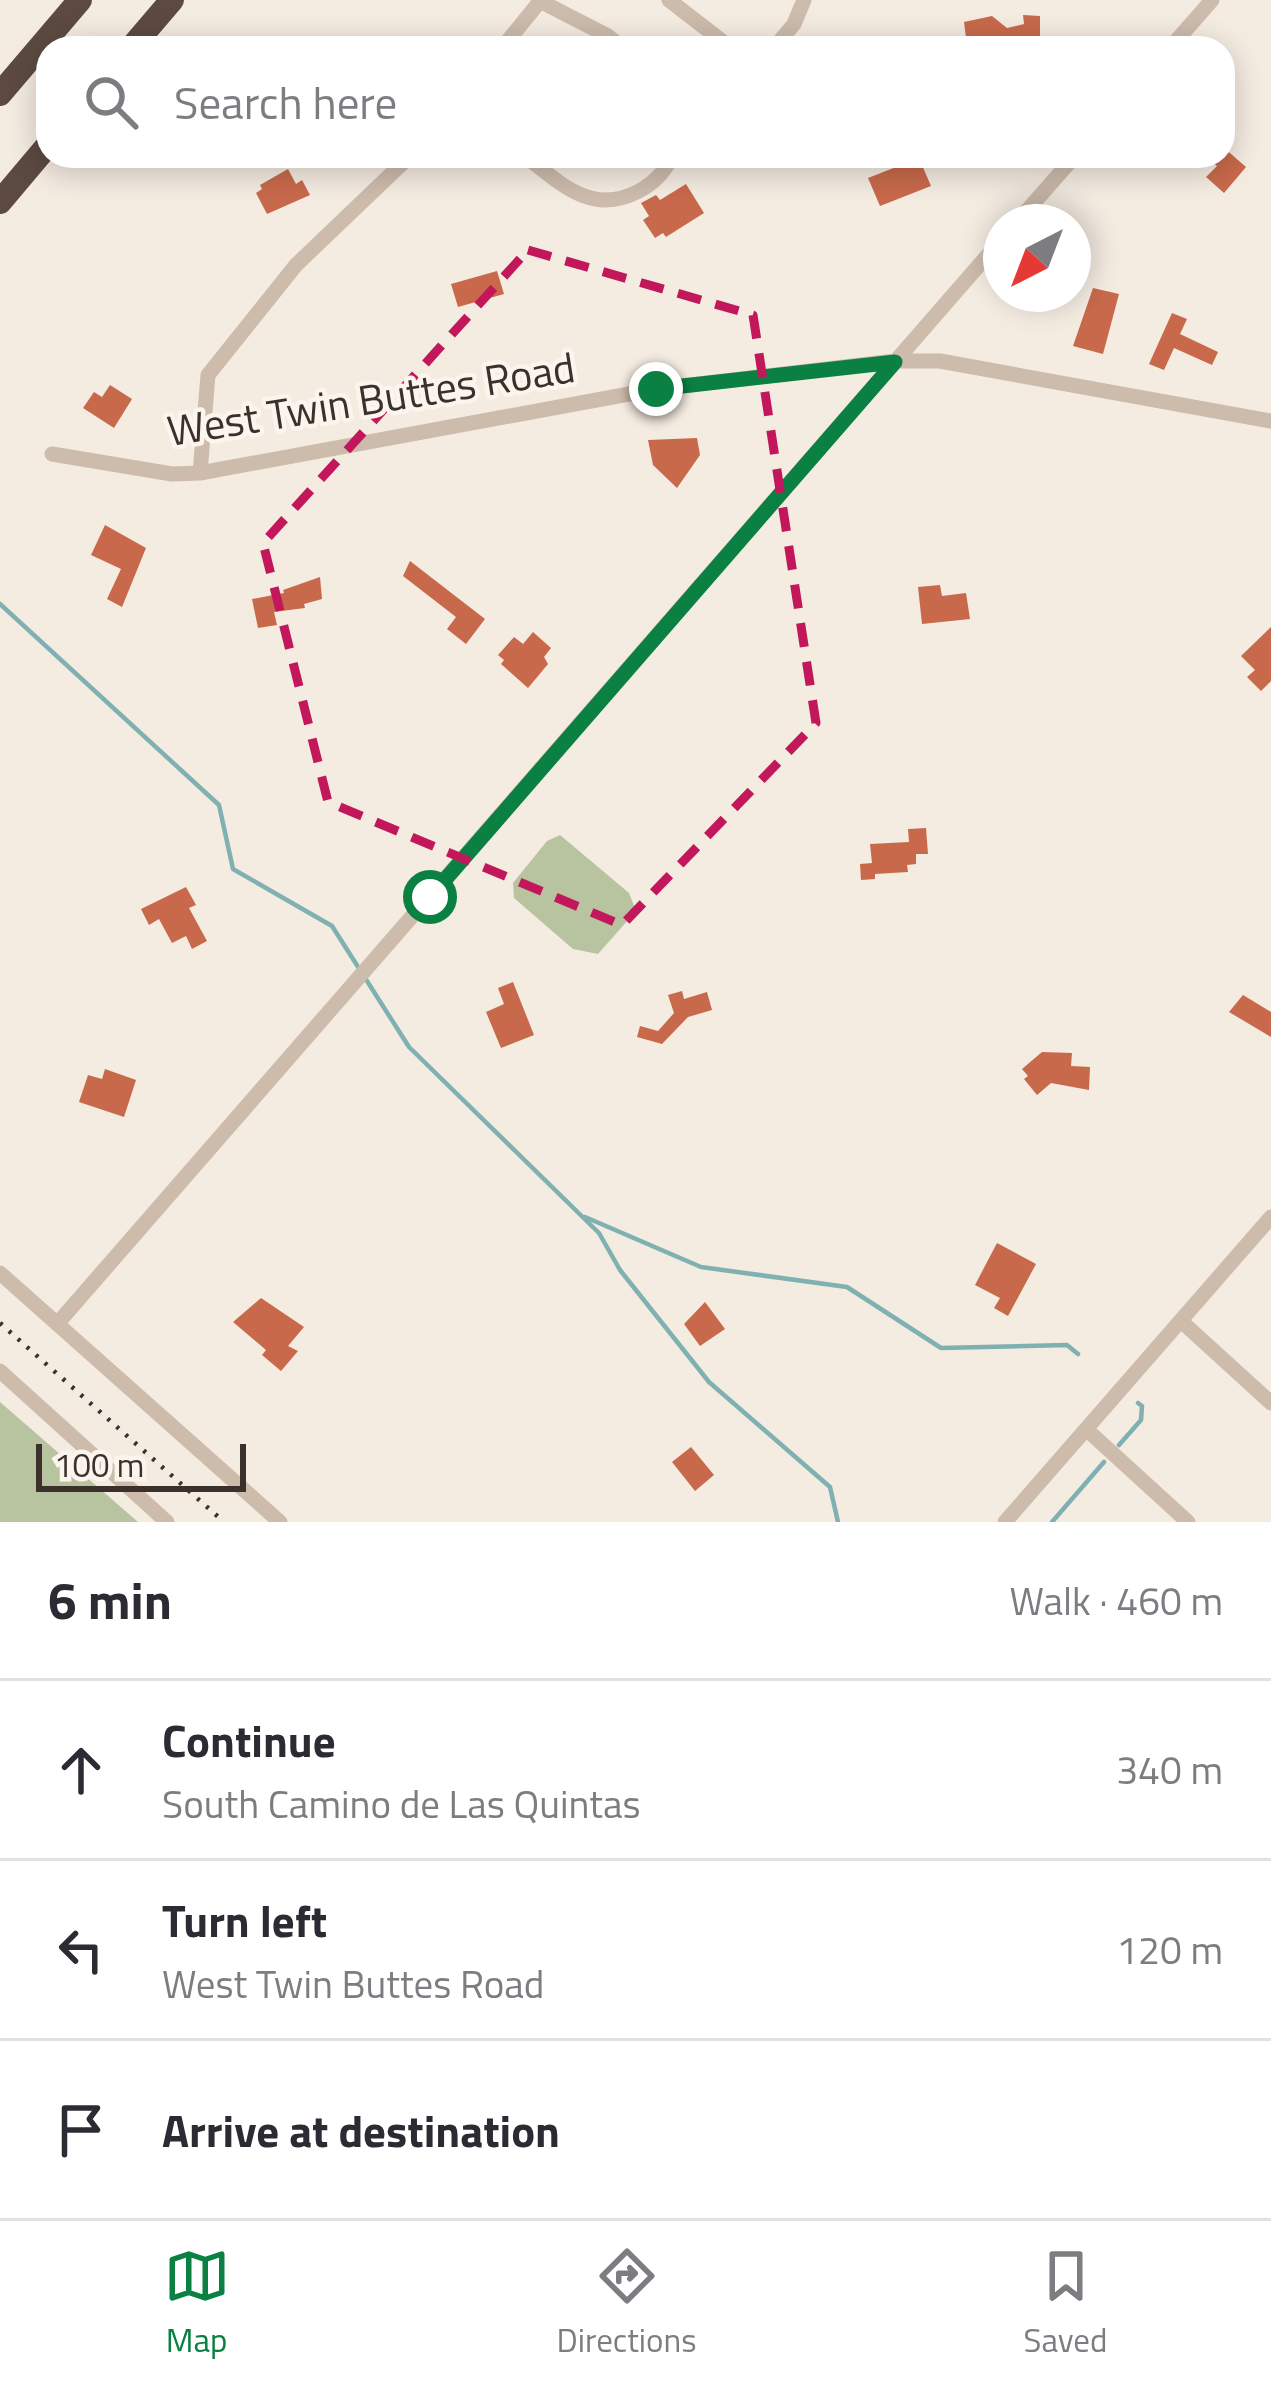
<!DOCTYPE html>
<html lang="en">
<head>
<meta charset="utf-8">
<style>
	body { margin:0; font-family:"Titillium Web",sans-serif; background:#f7f7f7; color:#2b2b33 }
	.compass { position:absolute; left:983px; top:204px; width:108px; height:108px; border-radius:50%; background:#fff; box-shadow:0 6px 30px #0003; rotate:222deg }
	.scale { position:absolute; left:36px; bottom:30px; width:210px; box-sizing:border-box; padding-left:12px; border:6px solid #3b302b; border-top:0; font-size:33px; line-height:42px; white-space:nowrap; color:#3b302b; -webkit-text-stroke:9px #fbf5ee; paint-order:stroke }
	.stop { position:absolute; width:36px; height:36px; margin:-27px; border:9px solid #0b8043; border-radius:50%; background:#fff }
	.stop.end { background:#0b8043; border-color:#fff; box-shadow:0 3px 12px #0008 }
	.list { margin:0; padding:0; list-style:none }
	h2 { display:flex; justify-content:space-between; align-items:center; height:156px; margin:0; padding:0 48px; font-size:51px }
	h2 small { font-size:39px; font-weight:400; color:#7c7c81 }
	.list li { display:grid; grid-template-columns:78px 1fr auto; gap:36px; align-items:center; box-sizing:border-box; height:180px; padding:0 48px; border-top:3px solid #e1e1e2 }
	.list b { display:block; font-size:45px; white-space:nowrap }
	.list p { margin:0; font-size:39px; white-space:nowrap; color:#7c7c81 }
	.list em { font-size:39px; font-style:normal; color:#7c7c81 }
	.icon { flex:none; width:66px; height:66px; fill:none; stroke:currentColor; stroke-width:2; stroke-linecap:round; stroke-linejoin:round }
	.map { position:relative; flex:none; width:1271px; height:1522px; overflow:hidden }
	.search { position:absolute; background:#fff; box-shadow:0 6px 30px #0003; left:36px; right:36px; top:36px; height:132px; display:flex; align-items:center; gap:30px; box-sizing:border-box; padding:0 42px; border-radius:36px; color:#7c7c81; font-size:45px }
	.sheet { height:696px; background:#fff }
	nav { display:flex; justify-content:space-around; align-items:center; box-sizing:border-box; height:168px; border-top:3px solid #e1e1e2; background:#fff; font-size:33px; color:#7c7c81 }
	nav a { display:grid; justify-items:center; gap:6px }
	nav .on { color:#0b8043 }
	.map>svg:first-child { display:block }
</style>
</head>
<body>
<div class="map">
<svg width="1271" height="1522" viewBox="0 0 1271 1522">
	<rect width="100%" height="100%" fill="#f4ebe1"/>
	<path fill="#b8c4a0" d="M560,835l69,58 7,18 -38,43 -25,-5 -59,-51 -1,-15 34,-42z
		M0,1402l138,120h-138z"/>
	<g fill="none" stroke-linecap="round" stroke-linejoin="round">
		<path stroke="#7fb0b2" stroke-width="4.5" d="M0,604l219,201 14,64 99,57 77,121 190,186 21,37 89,112 121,105 8,35
			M585,1217l116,50 146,20 94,61 126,-3 11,9
			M1119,1445l22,-25 1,-14 -4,-3
			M1052,1522l52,-60"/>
	</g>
	<path fill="#c8694b" d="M1023,15l17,1v32l-73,-2 -3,-24 28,-6 15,12 17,-4z
		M1223,147l23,20 -22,26 -18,-16 11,-11 -11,-10h17z
		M919,158l12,28 -51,20 -12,-28z
		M288,169l8,15 6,-4 8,15 -43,19 -11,-21 6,-4 -2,-4z
		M686,184l18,29 -38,24 -3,-4 -8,5 -12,-18 6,-4 -8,-13 15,-8 4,5z
		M497,271l7,23 -46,13 -7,-23z
		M1093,288l26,6 -16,60 -30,-8z
		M1172,313l15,6 -7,15 38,18 -6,13 -38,-17 -10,22 -15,-6z
		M110,385l22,14 -18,29 -31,-20 11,-16 8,5z
		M697,438l3,17 -23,33 -24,-23 -5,-25z
		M105,525l41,23 -24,59 -15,-8 14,-30 -30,-14z
		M410,561l75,58 -19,25 -19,-15 9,-12 -53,-41z
		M320,577l2,22 -18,5 1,4 -31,4 3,13 -19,3 -6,-29 32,-6 -1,-3z
		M940,585l2,11 24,-3 4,26 -48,5 -4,-37z
		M1271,627v54l-10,10 -14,-14 8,-7 -14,-14z
		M533,632l18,16 -7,9 4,7 -20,24 -27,-24 3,-4 -6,-5 16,-18 9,7z
		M926,828l2,26h-12v10l-9,1 1,7 -33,2v5l-14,1 -1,-16 12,-1 -2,-19 39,-2 -1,-13z
		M186,887l10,18 -7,3 18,33 -15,8 -6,-13 -14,7 -13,-24 -10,6 -8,-16z
		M513,982l21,53 -33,13 -15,-36 18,-8 -6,-16z
		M682,991l2,8 23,-7 5,18 -24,7 -26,27 -25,-7 3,-11 18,5 16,-18 -6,-18z
		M1243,995l28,17v25l-42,-25z
		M1042,1052l30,1 -1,13 19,1 -1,23 -38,-7 -14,12 -13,-16 4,-3 -6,-7z
		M105,1069l31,11 -12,37 -45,-15 9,-27 14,4z
		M997,1243l39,21 -28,52 -14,-8 6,-10 -25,-13z
		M261,1298l43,29 -16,19 10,5 -17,20 -19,-16 4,-5 -33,-28z
		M705,1302l20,27 -25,17 -16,-22z
		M691,1447l23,28 -19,16 -23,-29z"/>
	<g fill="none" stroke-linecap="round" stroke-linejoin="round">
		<path stroke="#cdbbac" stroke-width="15" d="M669,0l62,48
			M540,1l68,35 15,12
			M502,48l39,-48
			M774,48l20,-24 10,-24
			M1170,48l42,-48
			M525,156c36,28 67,60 114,35 15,-8 26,-19 33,-35
			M1017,222l58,-66
			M52,454l120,20 28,-1 456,-84 239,-28h45l331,60
			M200,473l8,-98 88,-110 114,-109
			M0,1273l280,249
			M1181,1321l90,82
			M57,1324l944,-1084
			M0,1371l167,151
			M1086,1429l102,93
			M1005,1522l266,-305"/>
		<path stroke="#5c4a42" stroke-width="24" d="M131,48l41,-48
			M0,94l80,-94
			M0,202l48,-57"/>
		<path stroke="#3b302b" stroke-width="4.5" stroke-dasharray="3 9" stroke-linecap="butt" d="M0,1323l224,199"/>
	</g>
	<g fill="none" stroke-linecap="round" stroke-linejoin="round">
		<path stroke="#0b8043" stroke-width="15" d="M430,897l465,-535 -239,27"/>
	</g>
	<path fill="none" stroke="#c2185b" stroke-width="9" stroke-dasharray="24 15" stroke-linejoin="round" d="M528,250l225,65 63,408 -194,202 -294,-123 -65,-259z"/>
	<g text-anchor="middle" stroke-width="9" stroke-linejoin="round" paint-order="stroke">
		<g font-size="42" fill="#3b302b" stroke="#fbf5ee">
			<text transform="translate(371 399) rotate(-9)" y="15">West Twin Buttes Road</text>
		</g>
	</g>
</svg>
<svg class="compass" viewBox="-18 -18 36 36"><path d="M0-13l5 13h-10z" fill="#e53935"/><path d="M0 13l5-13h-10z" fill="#7c7c81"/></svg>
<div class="scale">100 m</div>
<div class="stop" style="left:430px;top:897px"></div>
<div class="stop end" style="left:656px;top:389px"></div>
<div class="search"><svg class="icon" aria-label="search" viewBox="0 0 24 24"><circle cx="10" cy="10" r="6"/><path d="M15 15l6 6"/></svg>Search here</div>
</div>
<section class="sheet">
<h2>6 min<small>Walk · 460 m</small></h2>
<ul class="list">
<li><svg class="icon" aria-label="ahead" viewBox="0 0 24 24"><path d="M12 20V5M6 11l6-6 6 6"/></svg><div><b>Continue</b><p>South Camino de Las Quintas</p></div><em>340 m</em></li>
<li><svg class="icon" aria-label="left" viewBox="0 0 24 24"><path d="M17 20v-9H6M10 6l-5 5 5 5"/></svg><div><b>Turn left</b><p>West Twin Buttes Road</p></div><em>120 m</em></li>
<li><svg class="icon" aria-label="arrive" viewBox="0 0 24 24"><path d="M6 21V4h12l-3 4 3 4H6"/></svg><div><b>Arrive at destination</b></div></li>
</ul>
</section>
<nav>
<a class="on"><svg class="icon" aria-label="map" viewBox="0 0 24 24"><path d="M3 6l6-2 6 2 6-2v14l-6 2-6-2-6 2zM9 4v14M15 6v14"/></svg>Map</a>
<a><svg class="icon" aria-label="directions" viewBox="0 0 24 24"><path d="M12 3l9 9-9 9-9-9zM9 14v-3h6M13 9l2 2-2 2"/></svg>Directions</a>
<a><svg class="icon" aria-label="saved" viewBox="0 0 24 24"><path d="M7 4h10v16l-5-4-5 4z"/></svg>Saved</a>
</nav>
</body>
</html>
